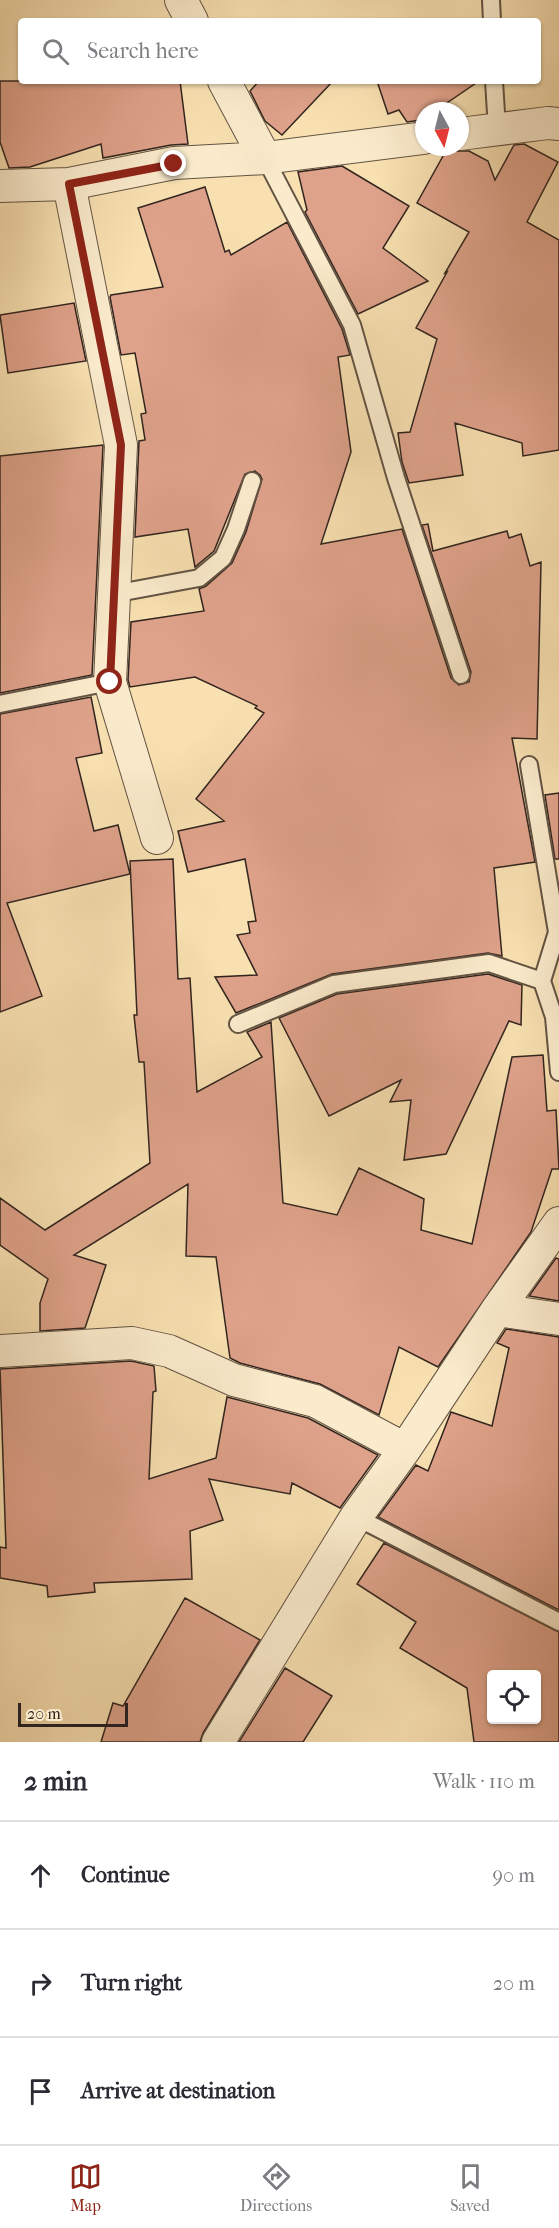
<!DOCTYPE html>
<html lang="en">
<head>
<meta charset="utf-8">
<style>
	body { margin:0; font-family:"IM FELL French Canon",serif; background:#f2f2f3; color:#2b2b33 }
	.controls { position:absolute; right:18px; bottom:18px; display:grid; overflow:hidden; border-radius:6px; box-shadow:0 2px 4px #0004 }
	.controls button { width:54px; height:54px; display:grid; place-items:center; padding:0; border:0; border-bottom:2px solid #e1e1e2; background:#fff; color:#2b2b33; font:30px sans-serif }
	.compass { position:absolute; left:415px; top:102px; width:54px; height:54px; border-radius:50%; background:#fff; box-shadow:0 2px 4px #0004; rotate:173deg }
	.scale { position:absolute; left:18px; bottom:15px; width:110px; box-sizing:border-box; padding-left:6px; border:3px solid #32251f; border-top:0; font-size:16px; line-height:21px; white-space:nowrap; color:#32251f; -webkit-text-stroke:4px #faebcc; paint-order:stroke }
	.stop { position:absolute; width:18px; height:18px; margin:-14px; border:4px solid #8f2418; border-radius:50%; background:#fff }
	.stop.end { background:#8f2418; border-color:#fff; box-shadow:0 2px 6px #0008 }
	.list { margin:0; padding:0; list-style:none }
	h2 { display:flex; justify-content:space-between; align-items:center; height:78px; margin:0; padding:0 24px; font-size:26px }
	h2 small { font-size:20px; font-weight:400; color:#7c7c81 }
	.list li { display:grid; grid-template-columns:39px 1fr auto; gap:18px; align-items:center; box-sizing:border-box; height:108px; padding:0 24px; border-top:2px solid #e1e1e2 }
	.list b { display:block; font-size:22px; white-space:nowrap }
	.list em { font-size:20px; font-style:normal; color:#7c7c81 }
	.icon { flex:none; width:33px; height:33px; fill:none; stroke:currentColor; stroke-width:2; stroke-linecap:round; stroke-linejoin:round }
	.map { position:relative; flex:none; width:559px; height:1742px; overflow:hidden }
	.search { position:absolute; background:#fff; box-shadow:0 2px 4px #0004; left:18px; right:18px; top:18px; height:66px; display:flex; align-items:center; gap:15px; box-sizing:border-box; padding:0 21px; border-radius:6px; color:#7c7c81; font-size:22px }
	.sheet { height:402px; background:#fff }
	nav { display:flex; justify-content:space-around; align-items:center; box-sizing:border-box; height:84px; border-top:2px solid #e1e1e2; background:#fff; font-size:16px; color:#7c7c81 }
	nav a { display:grid; justify-items:center; gap:3px }
	nav .on { color:#8f2418 }
	.map>svg:first-child { display:block }
</style>
</head>
<body>
<div class="map">
<svg width="559" height="1742" viewBox="0 0 559 1742">
	<rect width="100%" height="100%" fill="#f8e0b1"/>
	<filter id="stains"><feTurbulence type="fractalNoise" baseFrequency=".00333" numOctaves="4"/><feColorMatrix values="0 0 0 0 .2 0 0 0 0 .09 0 0 0 0 .02 0 0 0 .5 -.17"/></filter>
	<radialGradient id="worn" r=".72"><stop offset=".6" stop-color="#630" stop-opacity="0"/><stop offset="1" stop-color="#630" stop-opacity=".3"/></radialGradient>
	<path fill="#dea28a" stroke="#32251f" stroke-width="1.5" fill-rule="evenodd" d="M0,81h180l8,63 -17,1 -68,13 -2,-14 -71,23 -21,1 -9,-26z
		M259,81h74l-51,54 -17,-14 -15,-30z
		M377,81h102l-44,30h-11v7l-3,2 -14,2 -8,-12 -11,4z
		M524,144l34,18 -31,60 32,18v210l-36,6 -1,-13 -67,-20 8,52 -54,8 -7,-21 -4,-29 12,-1 27,-93 -21,-11 31,-56 -2,1 24,-41 -52,-29 31,-56 6,4h15l19,10 7,19 19,-35z
		M342,166l67,40 -26,42 45,33 -70,33 -53,-102 2,-2 -9,-38z
		M205,187l20,65 4,-2 2,5 56,-33 55,107 8,26 -12,2 13,95 -30,92 81,-15 49,149 8,7 10,-3 2,-10 -49,-147 6,-1 5,27 74,-20 2,7 12,-4 9,32 11,-4 -4,177 -25,-1 23,124 -41,6 8,88 -14,-3 -156,21 -96,39 -21,-36 42,-2 -20,-40 13,-2 -2,-11 8,-1 -11,-62 -57,13 -10,-41 46,-10 -28,-22 68,-86 -9,-5 2,-2 -62,-29 -65,10 -2,-7 3,-58 73,-11 -5,-22 7,-3 26,-23 14,-31 16,-53 -2,-4 -5,-4 -10,3 -31,77 -19,16 -7,-38 -53,8 4,-96 6,-1 -4,-26 5,-1 -11,-60 -14,2 -11,-58 1,-2 52,-8 -25,-79z
		M74,303l12,58 -78,12 -8,-58z
		M103,445l-11,230 -92,18v-237z
		M91,697l11,56 -26,5 18,73 24,-6 12,49 -123,29 35,93 -42,16v-298z
		M559,793v66h-4l-10,-64z
		M173,859l5,120 12,-1 7,114 65,-35 -15,-25 24,-10 12,181 54,12 22,-47 65,31 -3,31 51,14 40,-187 31,-2 4,56 9,-1 3,59h-7l-21,63 -93,135 -39,-20 -20,68 -59,-31 -80,-21 -10,-5 -14,-101 -30,-1 2,-72 -114,71 32,10 -21,63 -45,3v-28l8,-24 -48,-34v-47l45,32 105,-67 -6,-101h-5l-5,-47h3l-7,-154z
		M488,974l34,11 -1,40 -12,-4 -63,133 -42,6 7,-60 -21,2 11,-22 -72,36 -50,-98 58,-24z
		M556,1258l3,1v42l-30,-5z
		M506,1329l53,8v273l-181,-93 38,-52 12,6 23,-59 41,14 17,-78 -12,-5z
		M131,1361l23,5 2,25 -3,1 -4,87 67,-21 11,-61 81,21 70,37 -38,53 -48,-25 -2,11 -81,-15 14,41 -33,11 2,48 -98,4 1,9 -47,5 -1,-11 -47,-8v-31l6,1 -6,-179z
		M384,1543l175,89v110h-85l-7,-54 -67,-40 16,-26 -59,-38zM492,1674h45v45h-45z
		M185,1598l75,42 -57,93 -3,9h-99l12,-39 10,3z
		M285,1668l47,28 -29,46h-64z"/>
	<g fill="none" stroke-linecap="round" stroke-linejoin="round">
		<g stroke="#645444" stroke-width="20">
			<path id="service" d="M491,0l1,21
				M494,81l3,48
				M265,158l87,167 44,153 65,197
				M113,594l86,-16 24,-20 13,-29 16,-48
				M0,704l110,-22
				M529,765l28,167 -15,49
				M238,1024l96,-40 155,-21 53,18 12,36 5,55
				M356,1517l203,105"/>
		</g>
		<g stroke="#645444" stroke-width="34">
			<path id="minor" d="M181,0l11,21
				M224,81l41,77
				M460,134l88,-11 11,1
				M69,184l52,261 -11,237 47,156
				M0,186l69,-2 105,-21 91,-5 159,-20
				M497,1310l62,9
				M0,1351l132,-8 37,8 65,29 81,21 90,48
				M218,1742l138,-225 49,-68 92,-139 62,-87"/>
		</g>
		<use href="#service" stroke="#faebcc" stroke-width="16"/>
		<use href="#minor" stroke="#faebcc" stroke-width="32"/>
	</g>
	<g fill="none" stroke-linecap="round" stroke-linejoin="round">
		<path stroke="#8f2418" stroke-width="8" d="M110,682l11,-237 -52,-261 105,-20"/>
	</g>
	<rect width="100%" height="100%" filter="url(#stains)"/>
	<rect width="100%" height="100%" fill="url(#worn)"/>
</svg>
<div class="controls">
<button><svg class="icon" aria-label="locate" viewBox="0 0 24 24"><circle cx="12" cy="12" r="6"/><path d="M12 2v4M12 18v4M2 12h4M18 12h4"/></svg></button>
</div>
<svg class="compass" viewBox="-18 -18 36 36"><path d="M0-13l5 13h-10z" fill="#e53935"/><path d="M0 13l5-13h-10z" fill="#7c7c81"/></svg>
<div class="scale">20 m</div>
<div class="stop" style="left:110px;top:682px"></div>
<div class="stop end" style="left:174px;top:164px"></div>
<div class="search"><svg class="icon" aria-label="search" viewBox="0 0 24 24"><circle cx="10" cy="10" r="6"/><path d="M15 15l6 6"/></svg>Search here</div>
</div>
<section class="sheet">
<h2>2 min<small>Walk · 110 m</small></h2>
<ul class="list">
<li><svg class="icon" aria-label="ahead" viewBox="0 0 24 24"><path d="M12 20V5M6 11l6-6 6 6"/></svg><div><b>Continue</b></div><em>90 m</em></li>
<li><svg class="icon" aria-label="right" viewBox="0 0 24 24"><path d="M7 20v-9h11M14 6l5 5-5 5"/></svg><div><b>Turn right</b></div><em>20 m</em></li>
<li><svg class="icon" aria-label="arrive" viewBox="0 0 24 24"><path d="M6 21V4h12l-3 4 3 4H6"/></svg><div><b>Arrive at destination</b></div></li>
</ul>
</section>
<nav>
<a class="on"><svg class="icon" aria-label="map" viewBox="0 0 24 24"><path d="M3 6l6-2 6 2 6-2v14l-6 2-6-2-6 2zM9 4v14M15 6v14"/></svg>Map</a>
<a><svg class="icon" aria-label="directions" viewBox="0 0 24 24"><path d="M12 3l9 9-9 9-9-9zM9 14v-3h6M13 9l2 2-2 2"/></svg>Directions</a>
<a><svg class="icon" aria-label="saved" viewBox="0 0 24 24"><path d="M7 4h10v16l-5-4-5 4z"/></svg>Saved</a>
</nav>
</body>
</html>
